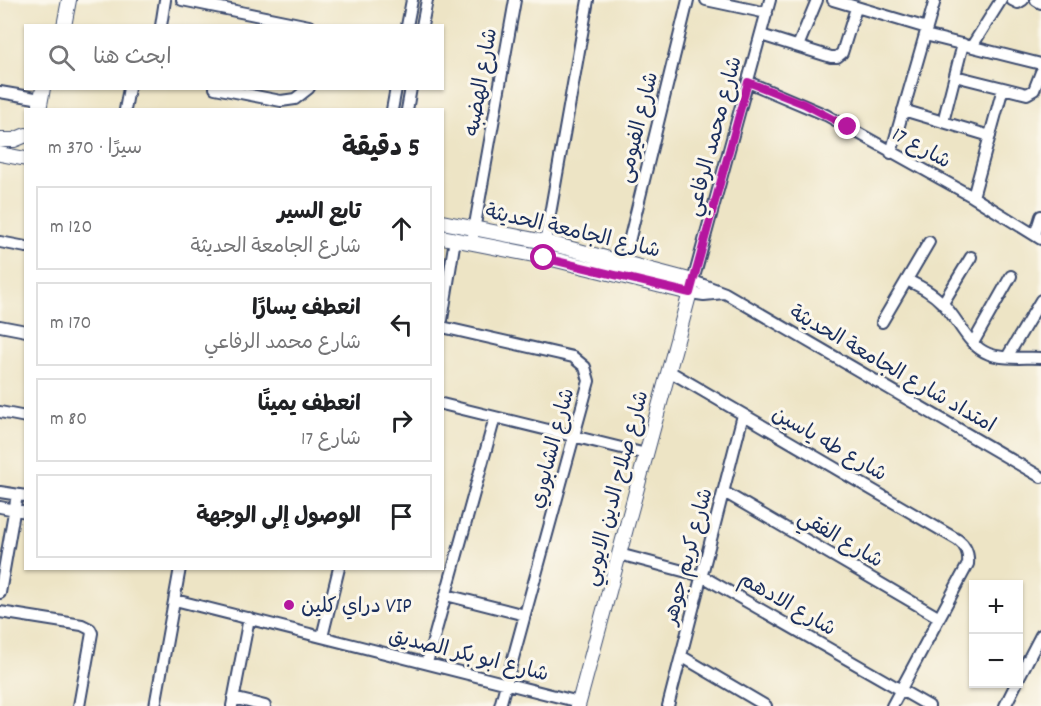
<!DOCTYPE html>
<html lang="ar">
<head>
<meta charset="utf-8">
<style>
	body { margin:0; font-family:Dekko,"Playpen Sans Arabic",sans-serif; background:#f2f2f2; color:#202124; direction:rtl }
	.controls { position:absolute; right:18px; bottom:18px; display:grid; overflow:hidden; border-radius:0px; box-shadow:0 2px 4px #0004 }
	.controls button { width:54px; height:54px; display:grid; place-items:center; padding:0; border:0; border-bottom:2px solid #e0e0e0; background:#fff; color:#202124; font:30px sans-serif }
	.stop { position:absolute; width:18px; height:18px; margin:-14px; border:4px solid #b5179e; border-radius:50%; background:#fff }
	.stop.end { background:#b5179e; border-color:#fff; box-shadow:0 2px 6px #0008 }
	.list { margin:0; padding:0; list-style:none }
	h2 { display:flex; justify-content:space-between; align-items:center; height:78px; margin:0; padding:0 24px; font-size:26px }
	h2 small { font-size:20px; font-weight:400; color:#757577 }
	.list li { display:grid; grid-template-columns:39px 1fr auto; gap:18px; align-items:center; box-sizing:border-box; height:84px; margin:0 12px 12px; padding:0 12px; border:2px solid #e0e0e0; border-radius:0px }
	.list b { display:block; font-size:22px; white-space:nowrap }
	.list p { margin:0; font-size:20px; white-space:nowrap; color:#757577 }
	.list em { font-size:20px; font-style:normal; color:#757577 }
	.icon { flex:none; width:33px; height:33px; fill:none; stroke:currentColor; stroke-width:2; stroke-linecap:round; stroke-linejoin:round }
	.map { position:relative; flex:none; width:1041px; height:706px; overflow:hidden; direction:ltr }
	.search { position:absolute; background:#fff; box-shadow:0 2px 4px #0004; left:24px; top:24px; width:420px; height:66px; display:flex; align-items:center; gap:15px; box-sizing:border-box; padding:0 21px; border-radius:0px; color:#757577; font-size:22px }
	.panel { position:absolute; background:#fff; box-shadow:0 2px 4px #0004; left:24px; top:108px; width:420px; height:462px; border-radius:0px; direction:rtl }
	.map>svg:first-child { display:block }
</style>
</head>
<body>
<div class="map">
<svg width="1041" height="706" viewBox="0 0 1041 706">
	<rect width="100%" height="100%" fill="#fbf7ec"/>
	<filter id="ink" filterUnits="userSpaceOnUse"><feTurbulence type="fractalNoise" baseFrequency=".0167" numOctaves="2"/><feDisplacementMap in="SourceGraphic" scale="12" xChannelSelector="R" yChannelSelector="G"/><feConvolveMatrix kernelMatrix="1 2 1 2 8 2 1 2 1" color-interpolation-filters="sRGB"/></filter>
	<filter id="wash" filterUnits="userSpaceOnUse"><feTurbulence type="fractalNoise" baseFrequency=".008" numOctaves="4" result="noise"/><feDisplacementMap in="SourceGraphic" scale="24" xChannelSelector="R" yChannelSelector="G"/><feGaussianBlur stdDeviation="1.35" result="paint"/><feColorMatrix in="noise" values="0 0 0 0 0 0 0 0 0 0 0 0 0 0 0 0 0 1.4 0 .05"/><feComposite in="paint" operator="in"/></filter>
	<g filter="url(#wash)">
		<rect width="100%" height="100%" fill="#ede4c5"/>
	</g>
	<g filter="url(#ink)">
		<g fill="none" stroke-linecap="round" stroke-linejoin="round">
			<g stroke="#3a4a6d" stroke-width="14">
				<path id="minor" d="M182,0l127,26
					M706,0l61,13
					M770,0l-77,281 32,12 316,184
					M833,0l94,28
					M1012,0l6,3 5,-3
					M1036,0l5,3
					M161,26l4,-26
					M407,26l5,-26
					M422,26l5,-26
					M761,35l70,22h6l5,-4 14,-45
					M925,35l116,29
					M798,46l19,-46
					M972,46l29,-46
					M955,76l72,18 7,-4 7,-18
					M748,82l78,33 147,82 68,42
					M215,88l66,13 14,-2 14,-11
					M0,92l41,7
					M125,110l4,-22
					M392,110l4,-22
					M407,110l4,-22
					M903,110l87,26
					M943,122l20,-78
					M891,153l44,-153
					M973,197l30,-109
					M1035,235l6,-19
					M473,236l42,-236
					M0,242l26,5
					M545,242l43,-242
					M624,262l64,-262
					M907,280c12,6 25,12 35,23 17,16 25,43 47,51 16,6 36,3 52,4
					M690,293l14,2 20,-2
					M943,303l28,-46
					M442,320l13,-81
					M882,322l47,-80
					M0,326l26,5
					M442,327l131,30 12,10 4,14 -89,325
					M973,343l38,-67
					M1007,357l34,-57
					M669,371l289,169c8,6 11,13 10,24l-76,142
					M442,404l204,50
					M0,412l26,5
					M0,492l26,4
					M724,492l214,125
					M0,507l26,5
					M619,554l83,22 227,130
					M0,593l17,-98
					M446,595l79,20
					M175,600l404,102
					M0,612l82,13 8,4 2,4 -13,73
					M322,637l17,-69
					M681,656l85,50
					M427,663l68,-246
					M1018,679l23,-44
					M233,698l32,8
					M155,706l25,-138
					M232,706l17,-88
					M668,706l75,-291
					M1005,706l11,-22"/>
			</g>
			<g stroke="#3a4a6d" stroke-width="16">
				<path id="tertiary" d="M64,26l5,-26
					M39,110l4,-22
					M0,140h14l12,-5
					M0,154l26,5
					M442,222l103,20 148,39 -115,425
					M442,237l102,20 146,36"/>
			</g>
			<use href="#minor" stroke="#fff" stroke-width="10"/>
			<use href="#tertiary" stroke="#fff" stroke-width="14"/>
		</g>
	</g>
	<g fill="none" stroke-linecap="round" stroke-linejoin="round" filter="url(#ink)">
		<path stroke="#b5179e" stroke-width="8" d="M544,258l146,35 58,-211 56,22 44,23"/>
	</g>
	<circle fill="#b5179e" stroke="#fbf7ec" stroke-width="2" cx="289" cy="605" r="6"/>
	<g text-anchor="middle" stroke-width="6" stroke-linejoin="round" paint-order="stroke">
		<g font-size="21" fill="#1b2f5e" stroke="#fbf7ec">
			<text transform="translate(480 82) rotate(-80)" y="7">شارع الهضبه</text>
			<text transform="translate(637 127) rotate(-76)" y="7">شارع الفيومى</text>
			<text transform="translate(713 136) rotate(-75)" y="7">شارع محمد الرفاعي</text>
			<text transform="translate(922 147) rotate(29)" y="7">شارع 17</text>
			<text transform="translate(573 230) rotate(13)" y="7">شارع الجامعة الحديثة</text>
			<text transform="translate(893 368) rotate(30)" y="7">امتداد شارع الجامعة الحديثة</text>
			<text transform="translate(830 443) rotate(30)" y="7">شارع طه ياسين</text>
			<text transform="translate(551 448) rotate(-75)" y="7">شارع الشابوري</text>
			<text transform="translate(615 488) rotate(-75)" y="7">شارع صلاح الدين الايوبي</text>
			<text transform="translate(841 538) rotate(30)" y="7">شارع الفقي</text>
			<text transform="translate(687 556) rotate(-75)" y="7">شارع كريم جوهر</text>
			<text transform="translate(788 603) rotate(30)" y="7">شارع الادهم</text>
			<text transform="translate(469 654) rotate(14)" y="7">شارع ابو بكر الصديق</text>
		</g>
		<g font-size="21" fill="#1b2f5e" stroke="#fbf7ec" text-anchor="start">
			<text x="301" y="612">دراي كلين VIP</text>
		</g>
	</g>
</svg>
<div class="controls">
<button>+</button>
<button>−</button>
</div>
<div class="stop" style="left:544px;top:258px"></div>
<div class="stop end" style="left:848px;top:127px"></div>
<div class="search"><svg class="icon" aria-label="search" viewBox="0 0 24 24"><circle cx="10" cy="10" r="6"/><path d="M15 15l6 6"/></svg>ابحث هنا</div>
<section class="panel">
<h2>5 دقيقة<small>سيرًا · 370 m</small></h2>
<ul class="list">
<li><svg class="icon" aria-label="ahead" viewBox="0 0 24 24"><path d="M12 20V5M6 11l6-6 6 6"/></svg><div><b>تابع السير</b><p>شارع الجامعة الحديثة</p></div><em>120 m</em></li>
<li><svg class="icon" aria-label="left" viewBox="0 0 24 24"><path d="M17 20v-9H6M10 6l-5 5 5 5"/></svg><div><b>انعطف يسارًا</b><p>شارع محمد الرفاعي</p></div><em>170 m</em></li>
<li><svg class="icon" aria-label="right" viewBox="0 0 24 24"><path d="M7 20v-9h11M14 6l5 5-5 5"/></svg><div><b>انعطف يمينًا</b><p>شارع 17</p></div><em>80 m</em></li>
<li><svg class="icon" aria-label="arrive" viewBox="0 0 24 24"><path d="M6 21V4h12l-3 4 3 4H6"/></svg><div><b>الوصول إلى الوجهة</b></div></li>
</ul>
</section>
</div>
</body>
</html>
